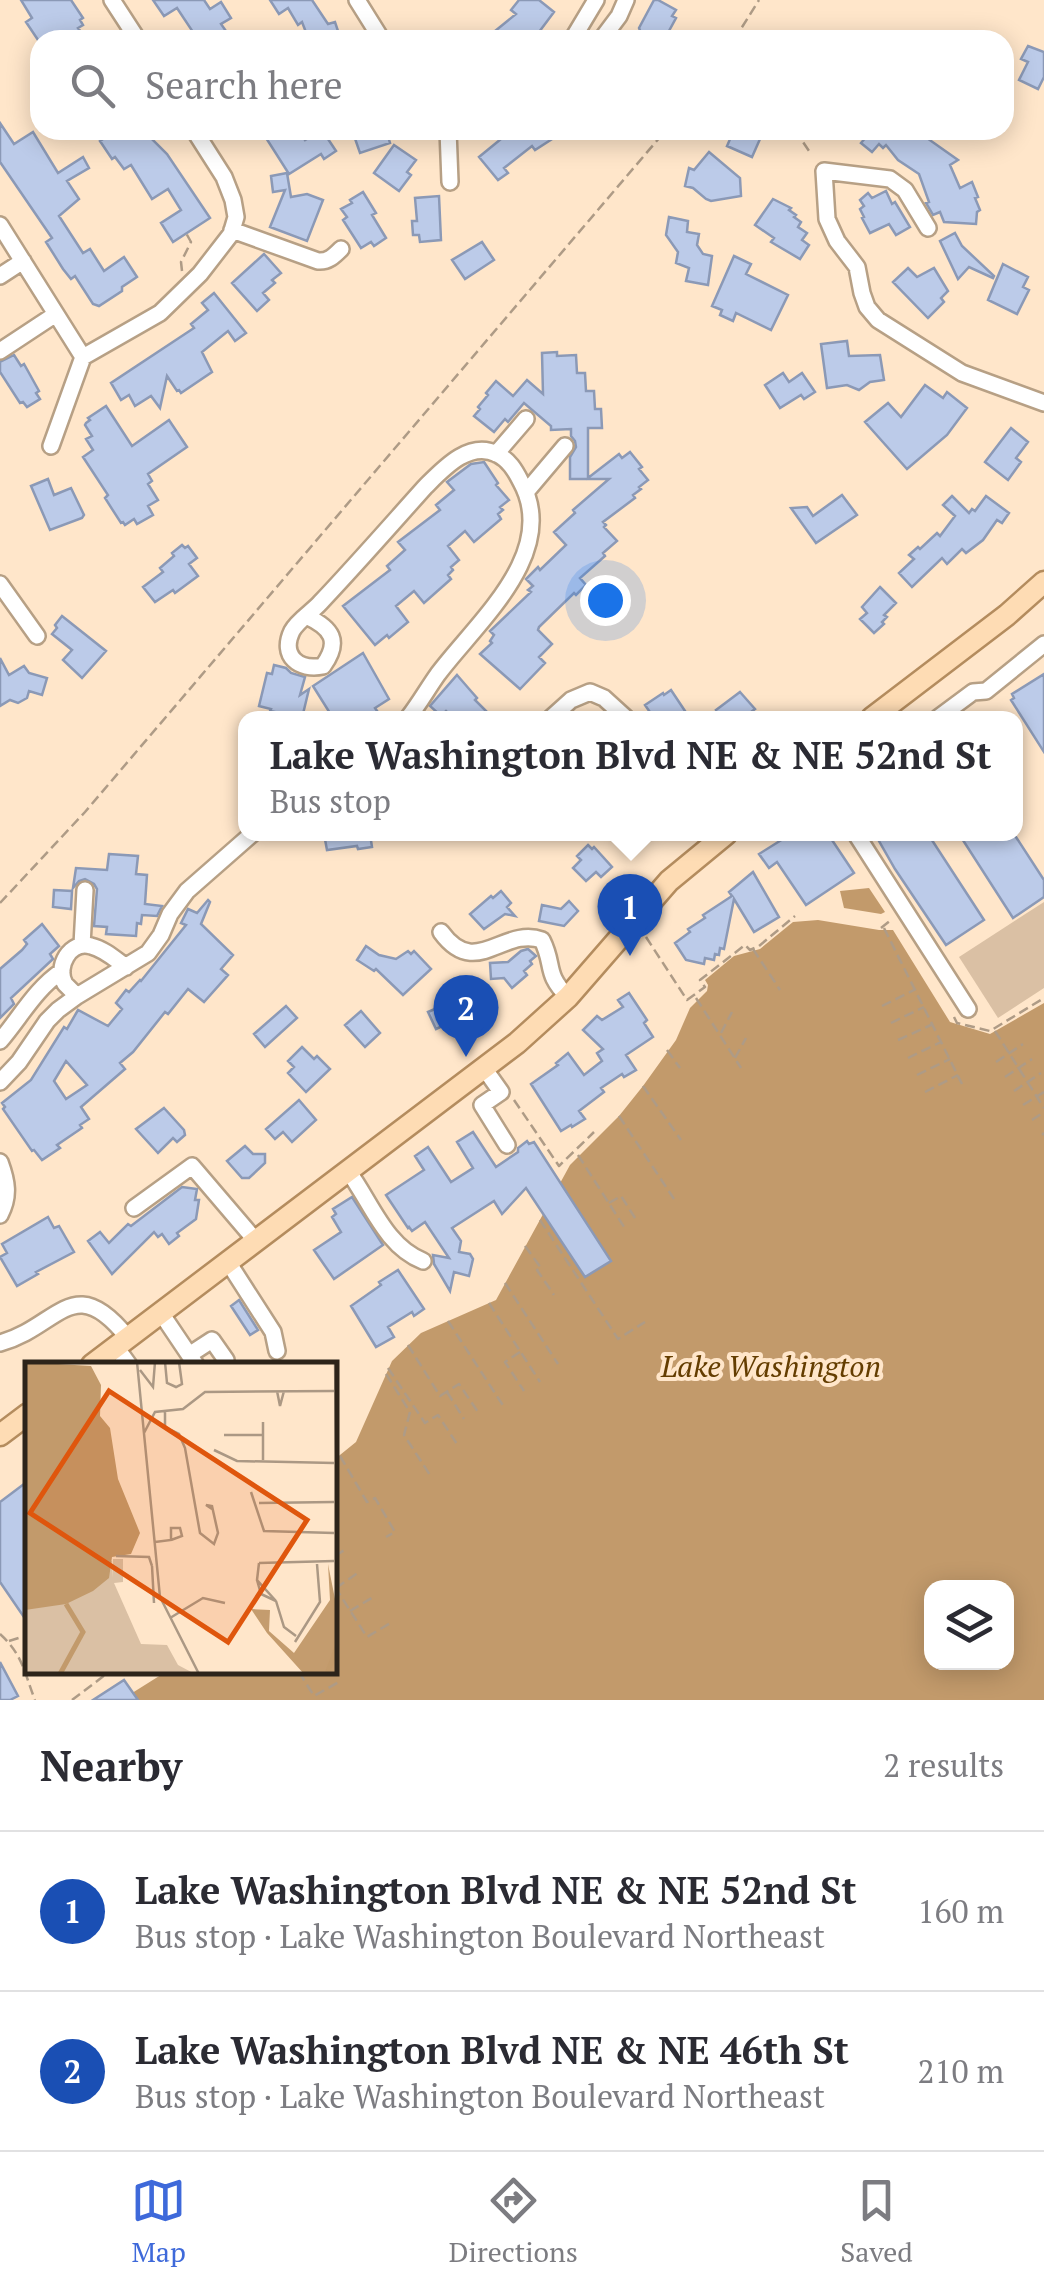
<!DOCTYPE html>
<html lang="en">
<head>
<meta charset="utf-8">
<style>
	body { margin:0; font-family:"PT Serif",serif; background:#f2f2f3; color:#2b2b33 }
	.controls { position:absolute; right:30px; bottom:30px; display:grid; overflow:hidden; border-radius:20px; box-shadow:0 5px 25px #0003 }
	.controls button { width:90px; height:90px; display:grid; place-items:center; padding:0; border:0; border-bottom:2px solid #e1e1e2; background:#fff; color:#2b2b33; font:50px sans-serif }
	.you { position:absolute; left:605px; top:600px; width:35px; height:35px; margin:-25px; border:8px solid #fff; border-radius:50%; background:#1a73e8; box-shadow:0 0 0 15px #1a73e833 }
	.badge { display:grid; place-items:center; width:65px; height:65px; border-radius:50%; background:#3e69da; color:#fff; font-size:32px; font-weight:700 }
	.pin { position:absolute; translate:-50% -82px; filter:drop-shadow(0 2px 5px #0008) }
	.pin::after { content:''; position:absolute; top:52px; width:35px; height:30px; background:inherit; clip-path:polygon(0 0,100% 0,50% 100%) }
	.popup { position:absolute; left:238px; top:711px; width:785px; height:130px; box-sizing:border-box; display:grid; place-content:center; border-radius:20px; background:#fff; filter:drop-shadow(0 2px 8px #0005); font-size:32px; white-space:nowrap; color:#7c7c81 }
	.popup b { font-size:38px; color:#2b2b33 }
	.popup::after { content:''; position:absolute; left:50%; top:100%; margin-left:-20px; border:20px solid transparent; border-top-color:#fff }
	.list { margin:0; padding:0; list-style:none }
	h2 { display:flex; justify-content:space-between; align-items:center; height:130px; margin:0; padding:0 40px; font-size:42px }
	h2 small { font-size:32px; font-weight:400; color:#7c7c81 }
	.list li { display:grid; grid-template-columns:65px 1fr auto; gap:30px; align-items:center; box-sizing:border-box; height:160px; padding:0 40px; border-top:2px solid #e1e1e2 }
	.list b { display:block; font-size:38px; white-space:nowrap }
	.list p { margin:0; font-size:32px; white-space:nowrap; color:#7c7c81 }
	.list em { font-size:32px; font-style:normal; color:#7c7c81 }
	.icon { flex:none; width:55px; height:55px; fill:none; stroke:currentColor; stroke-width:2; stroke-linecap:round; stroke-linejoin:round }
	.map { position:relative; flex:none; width:1044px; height:1700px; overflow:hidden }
	.search { position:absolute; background:#fff; box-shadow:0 5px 25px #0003; left:30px; right:30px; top:30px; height:110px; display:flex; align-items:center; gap:25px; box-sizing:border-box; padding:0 35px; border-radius:30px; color:#7c7c81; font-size:38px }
	.sheet { height:450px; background:#fff }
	nav { display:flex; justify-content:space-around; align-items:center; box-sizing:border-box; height:140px; border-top:2px solid #e1e1e2; background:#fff; font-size:28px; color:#7c7c81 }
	nav a { display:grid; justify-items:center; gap:5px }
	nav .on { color:#3e69da }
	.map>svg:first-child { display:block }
</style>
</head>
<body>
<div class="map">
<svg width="1044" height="1700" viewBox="0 0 1044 1700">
	<rect width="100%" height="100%" fill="#ffe6ca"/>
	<path fill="#dac0a4" d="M1044,902v86l-46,30 -39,-61z"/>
	<path fill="#c29a6b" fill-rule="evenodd" d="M869,888l16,24 -4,2 -37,-6 -4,-17z
		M818,920l61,10h14l57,92 40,12 54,-31v697h-923l43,-27 171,-1v-213l21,-17 36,-81 29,-28 75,-33 74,-135 49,-49 24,-30 33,-46 14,-32 17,-17 1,-6 -3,-5 29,-24 26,-7 33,-27zM932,1588h74v74h-74z"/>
	<path fill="#bccbe9" stroke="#8b99b6" stroke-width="2.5" fill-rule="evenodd" d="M21,0h50l12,18 -3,2 3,5 -5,3 9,12h-49l-12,-18 6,-4z
		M153,0h51l6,9 11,-7 10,16 -10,6 7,10 -8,6h-40l13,-8 -16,-24 -13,8z
		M270,0h42l16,24 7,-2 6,18h-32l-7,-18 -4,3 -10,-17 -9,6z
		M519,0h20l15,12 -15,20 -14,8h-41l32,-26 -5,-4z
		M654,0h4l18,10 -4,6 4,2 -12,22h-10l-13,-7 -2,-5z
		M1028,46l16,6v25l-6,12 -19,-9 9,-18 -7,-3z
		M0,123l14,21 19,-12 25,41 25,-16 6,11 -22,13 12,18 -20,17 24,37 7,-4 14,22 20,-14 13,20 -15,10v4l-23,15 -6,-2 -18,-28 -4,3 -8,-10 -17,-27 6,-4 -52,-76z
		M117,130h19l5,8 6,-4 20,20 43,64 -37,24 -12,-19 20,-13 -13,-21 -16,10 -21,-34 -7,4 -9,-12 -3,2 -12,-18z
		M261,130h37l7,10 17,-10 14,21 -12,8 -3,-5 -32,20z
		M352,130h34l4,13 -30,10z
		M512,130h54l-31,20 -3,-4 -28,22 4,5 -10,7 -19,-23z
		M734,130h30l-12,27 -25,-11z
		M872,130h59l-7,6 34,24 -8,5 10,23 12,-6 6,15 -3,1 5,12 -3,2 -1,12 -32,-2 -4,-10 -7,3 -7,-12 3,-1 -10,-28 -21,-14 -12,-15 -3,3 -4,-4 -7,8 -11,-9z
		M394,145l22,15 -9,12 4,3 -12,16 -25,-18z
		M709,152l31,26 1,18 -30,5 -5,-2 -13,-11 -8,-2 4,-18 5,2z
		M287,173l4,24 16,-3 16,6 -16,41 -37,-14 15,-37 -12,2 -2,-16z
		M886,191l6,13 3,-2 15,25 -14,8 -7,-11 -19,9 -8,-15 2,-1 -4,-8 4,-3 -4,-6 8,-7 4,5z
		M363,192l13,21 -4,2 14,23 -12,8 -3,-4 -10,6 -18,-28 4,-3 -6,-8 11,-6 -2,-3z
		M439,196l2,44 -21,2 -1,-7h-6l-1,-14h5l-2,-23z
		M773,199l18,9 -2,2 7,5 -2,2 7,5 -3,5 9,6 -5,7 7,5 -9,14 -29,-17 3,-4 -19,-13z
		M669,217l19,4 -1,11 12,2 -2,11 6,9 9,2 -4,29 -22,-4 3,-13 -13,-5 2,-11 -12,-17z
		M955,233l7,13 32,30 -1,2 -24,-11 -11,12 -18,-38z
		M482,242l12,18 -29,19 -13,-19z
		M264,254l17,19 -9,7 3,3 -12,10 6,7 -12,11 -25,-28z
		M734,256l17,8 -5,10 42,21 -17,35 -35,-17 -3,8 -13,-6 2,-5 -10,-4z
		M1003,264l25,13 -5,10 6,3 -12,24 -29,-14z
		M908,268l9,9 17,-9 14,23 -7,7 3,4 -16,16 -35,-36z
		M214,293l32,40 -11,8 -7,-10 -26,21 10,20 -31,21 -2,-3 -2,1 -10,-15 -7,32 -9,-12 -16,10 -6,-11 -8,5 -10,-17 83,-55 -3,-4 17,-14 -6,-7z
		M847,341l2,15 31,-1 4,25 -14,2 -11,8 -12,-5 -20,3 -6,-44z
		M557,352v4l19,-1 1,18h8l1,18h8l1,18h6l1,19h-14v50l31,-24 3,4 8,-6 12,15 -3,2 9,11 -9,7 2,2 -8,6 2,3 -32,24 3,3 -2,2 13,14 -14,12 2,3 -25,22 6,7 -10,10 -2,-2 -35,34 -1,3 14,14 -13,13 6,6 -25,26 -40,-35 12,-11 -2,-2 4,-6 -4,-4 41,-39 -3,-2 5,-4 -7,-7 12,-12 2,3 26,-25 -12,-13 21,-19 -2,-3 36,-31h-39v-22l6,-10 -1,-6 -4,-5v-7l-20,1v-4l-27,-23 -16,19 -3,-3 -11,13 -20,-16 6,-7 -2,-2 10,-12 -2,-2 10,-12 17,15 14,-16 16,14 -1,-41z
		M14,355l7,11 3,-2 15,27 -3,2 4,6 -13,8 -4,-5 -3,1 -20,-31v-10z
		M783,373l6,9 13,-9 13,19 -11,7 -3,-4 -21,13 -15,-23z
		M925,385l18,13 4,-6 20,16 -20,27 -40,34 -42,-47 23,-19 13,14z
		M106,406l26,40 37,-26 18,27 -39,27 4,7 -4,3 10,16 -10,6 5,9 -16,9 -3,-5 -9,6 -2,-3 -2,1 -16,-25 3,-3 -25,-38 10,-7 -7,-11 6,-3 -7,-11 1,-2 4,-3 -2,-2z
		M1011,428l17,14 -12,16 5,4 -13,18 -23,-18z
		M484,462l14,21 -2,2 13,15 -9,7 3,3 -5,4 3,5 -27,23 -9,-11 -17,15 11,14 -8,7 2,3 -5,5 3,4 -27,24 -10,-12 -18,15 12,16 -19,16 -2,-3 -12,10 -32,-39 47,-36 -3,-4 18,-16 -7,-8 42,-32 -4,-5 18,-15 -7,-8 24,-18z
		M48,479l6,16 17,-7 13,27 -2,3 -32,12 -19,-44z
		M842,495l15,20 -41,28 -25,-35 16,-1 6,9z
		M952,496l17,17 3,-4 3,2 11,-15 23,17 -7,10 -5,-3 -14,20 -17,13 -4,-4 -15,15 -5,-6 -30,29 -13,-14 15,-14 -5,-4 9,-8 2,2 17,-16 3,3 15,-20 -12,-11z
		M182,545l3,3 3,-2 9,12 -8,6 9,12 -23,17 -2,-3 -18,12 -12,-15 20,-15 -3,-4 14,-12 -2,-3z
		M880,587l16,16 -12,12 3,2 -5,5 2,2 -10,9 -14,-14 7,-6 -5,-6z
		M62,616l44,35 -24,27 -19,-18 9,-10 -20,-16 5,-6 -2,-3z
		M363,653l26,46 -14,9 7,10h-49l-20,-32z
		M0,658l9,17 15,-9 5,7 18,5 -5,17 -13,-4 -2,7 -9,5 -8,-3 -10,6z
		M274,665l12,3 5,5 14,4 -5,18 9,-6 -7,29 -32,-7 1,-2 -12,-3 8,-33 5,1z
		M1044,674v78l-33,-52 3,-2 -2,-4z
		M457,675l13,15 7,8 -2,2 18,18h-40l-7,-7 -5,5 -11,-10z
		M671,690l16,24 -6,4h-27l-9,-13 18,-12 1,2z
		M740,692l15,17 -12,9h-21l-6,-8z
		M324,834h46l2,13 -14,2 -1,-3 -30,4z
		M791,834h37l26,39 -48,32 -29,-43 -8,6 -10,-14z
		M875,834h53l56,86 -38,25 -51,-76z
		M959,834h55l30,46v17l-31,21z
		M588,845l4,4 2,-2 18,20 -11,10 -5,-5 -10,9 -13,-13 8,-8 -4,-4z
		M109,854l29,2 -2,18 11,1 -2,29 17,2 -5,10 -15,-1 -1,9 -4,-1 -1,13 -30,-2 1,-7 -13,-1 3,-37 -3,-5 -9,-5 -6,2 -6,7 3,-20 31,2z
		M753,872l26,45 -25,15 -20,-33 -10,50 -4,-1 -1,7 -4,-1 -1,6 -9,-2 -1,6 -18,-4 -11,-17 15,-11 -2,-3 17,-11 -2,-3 29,-19 -3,-4z
		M54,890l18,1 -1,18 -18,-2z
		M501,891l10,12 -4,4 8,9 -10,-2 -21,15 -14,-15 21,-18 2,2z
		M208,900l2,2 -9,22 32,31 -12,14 7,6 -24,27 -16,-13 -20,25 -3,-2 -32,40 -13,11 5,6 -44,38 8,12 -9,6 2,3 -25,17 3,3 -18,12 -8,-10 -2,1 -29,-42 2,-2 -3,-4 29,-23 33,-53 3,2 11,-19 30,16 14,-17 -6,-6 10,-13 3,2 11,-12 1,1 45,-56 -5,-2 7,-14 9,4zM66,1061l21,24 -21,14 -12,-18z
		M569,901l9,10 -14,15 -25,-5 3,-16 19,4z
		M42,924l17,22 -9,8 3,5 -42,39 3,6 -14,14v-49l22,-19 5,-6 -3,-4z
		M366,946l13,9 17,4 12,-8 3,3 3,-3 17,18 -28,26 -27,-26 -2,2 -17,-11z
		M528,949l8,7 -6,5 2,3 -8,7 3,4 -15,13 -8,-10 -13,1 -1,-16 18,-1 13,-11z
		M472,993l9,20 -4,2 1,3 -27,12 -2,-7 -13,6 -8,-17z
		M629,993l18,27 -3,3 9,14 -27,18 10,15 -12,7 -2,-3 -21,14 3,4 -25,19 6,8 -13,8 -1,-2 -10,6 -30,-47 27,-19 -2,-2 12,-10 16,22 18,-14 -5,-8 6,-4 -20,-19 14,-14 5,4 21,-13 -5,-7z
		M286,1006l11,12 -32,29 -11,-13z
		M361,1011l19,22 -15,14 -20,-22z
		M302,1047l12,12 3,-3 13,13 -24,23 -18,-19 6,-6 -6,-6z
		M299,1100l17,20 -24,22 -9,-10 -8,7 -9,-10z
		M164,1108l20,22 1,5 -8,7 -4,-4 -15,15 -22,-24z
		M473,1132l23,35 22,-15v-4l9,-7 2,3 5,-2 77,119 -26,16 -59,-89 -24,26 -8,-13 -42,27 9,13 -2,11 11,2 3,5 -4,17 -15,-4 -4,19 -16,-27 -1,-9 16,3 -24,-36 -13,9 -3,-4 -1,1 -22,-33 38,-25 -9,-14 13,-9 23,35 22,-14 -16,-26z
		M245,1146l8,8h12v9l-16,15h-7l-15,-17z
		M182,1187l15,2 -2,11h4l-3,19 -19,14 2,3 -10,8 -7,-10 -4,3 -4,-5 -42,42 -24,-33 12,-9 9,11 19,-19 3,2z
		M352,1197l31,48 -49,34 -20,-29 27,-18 -9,-15 4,-3 -3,-5z
		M48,1217l6,11 5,-2 15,26 -38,20 2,2 -21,12 -17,-29 7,-4 -5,-9z
		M398,1270l26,39 -10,7 -2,-4 -24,15 6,10 -18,10 -25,-41 30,-21 -2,-3z
		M239,1300l19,30 -8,5 -19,-29z
		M28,1481v142l-28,-41v-80z
		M0,1662l18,34 -8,4h-10z
		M124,1680l14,20h-45z"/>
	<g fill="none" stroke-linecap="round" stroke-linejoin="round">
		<g stroke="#b7a085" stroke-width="20">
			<path id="minor" d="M112,0l26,40
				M357,0l25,40
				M572,40l24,-40
				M601,40l18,-24 7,-16
				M448,130l2,52
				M0,225l83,132
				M928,228l-23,-38 -15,-11 -66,-8 3,48 10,22 20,26 5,26 5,14 11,13 84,53 82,30
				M232,230l86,31c10,1 16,-5 23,-12
				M0,276l23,-15
				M0,351l56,-37
				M51,446l32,-89 77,-44 40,-39 31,-40 5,-17 -3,-17 -9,-23 -30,-47
				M496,454l30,-35
				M527,491l38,-45
				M0,584l37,52
				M306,616c26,12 35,25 17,50 -24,5 -43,-10 -31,-35 6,-11 20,-19 28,-28 36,-38 70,-77 105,-116 18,-18 44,-47 72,-33 12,6 18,16 24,28 39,71 -44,140 -83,192 -10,14 -19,30 -30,44
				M551,718l20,-18 19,-8 14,6 22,20
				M938,718l35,-26 13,-1 58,-47
				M856,834l112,175
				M441,932c35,48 62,-6 101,8 13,26 2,33 26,57
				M82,945l3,-55
				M77,996c-1,-1 -11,-11 -12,-12 -10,-17 5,-44 26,-38 13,3 24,13 35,21
				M0,1041c20,-23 35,-52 62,-70
				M484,1068l17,24 -19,13 25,40
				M0,1082l19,-20 28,-41 11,-11 19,-14 71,-43 13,-18 9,-21 17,-23 65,-57
				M0,1162c7,19 10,34 0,53
				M348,1171c23,31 37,75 75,90
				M134,1208l58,-42 64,75
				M228,1262l45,70 4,19
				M161,1313l35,52
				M0,1343c59,-16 73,-74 128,-5
				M116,1347l13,18
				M189,1355l23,-15 14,20"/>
		</g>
		<g stroke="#b48c5e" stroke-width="25">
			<path id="major" d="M872,718l135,-103 37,-33
				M92,1365l425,-322 51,-46 101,-116 57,-47
				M0,1435l28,-21"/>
		</g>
		<path stroke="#ae9b86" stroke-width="2.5" stroke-dasharray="10 5" stroke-linecap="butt" d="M734,40l25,-40
			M795,130l14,21
			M182,271l-1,-9 10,-20 -5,-9
			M0,903l85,-91 581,-682
			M881,928l10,-8
			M884,928l78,156
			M646,937l41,63 18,-13 -5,-7 45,-35 5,5 9,-4 36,-30
			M753,949l27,41
			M696,998l45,70
			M882,1006l34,-17
			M954,1017l3,6 33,8 54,-33
			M891,1023l33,-16
			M995,1031l49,77
			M721,1033l11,-21
			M898,1040l35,-16
			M667,1050l13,18
			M735,1058l11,-20
			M908,1058l33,-16
			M996,1062l27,-18
			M917,1075l33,-16
			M1005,1077l27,-18
			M643,1086l38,54
			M1014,1091l27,-18
			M925,1092l33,-17
			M514,1100l45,66 35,-34
			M1023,1105l21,-13
			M619,1116l55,83
			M1032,1120l12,-8
			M1042,1135l2,-2
			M578,1155l48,75
			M609,1203l12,-7 16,25
			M540,1220l78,119 27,-17
			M525,1246l16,22 -4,2 17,25
			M505,1283l53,81
			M489,1303l51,79
			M448,1321l56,86
			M408,1345l32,51 19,-12 19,28
			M520,1352l-15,10 19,29
			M388,1368l37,55 13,-8 19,29
			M386,1374l24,38 -6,23 26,40
			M447,1392l17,27
			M340,1456l27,46 8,-4 20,34 -9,5
			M335,1556l11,-7
			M335,1587l32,50 25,-15
			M336,1588l23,-16
			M350,1611l25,-15
			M0,1634c23,21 24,38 35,66
			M9,1641l19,-6
			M299,1672l15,24 25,-14
			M72,1700l33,-25 -1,-3"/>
		<use href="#minor" stroke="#fff" stroke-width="15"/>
		<use href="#major" stroke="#fedcb4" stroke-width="20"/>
	</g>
	<g text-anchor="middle" stroke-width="8" stroke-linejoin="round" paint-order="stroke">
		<g font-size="30" font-style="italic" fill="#643d00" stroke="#ffe6ca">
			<text x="771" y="1377">Lake Washington</text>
		</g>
	</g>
	<g transform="translate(25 1362)">
		<rect width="312" height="312" fill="#ffe6ca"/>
		<path d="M88,197h10v23l-9,1 27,61 26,1 11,20 17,9h-170v-91l87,-22v17z" fill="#dac0a4"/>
		<path d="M303,202l9,45v65h-33l-37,-41 -16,-24 19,1 -1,21 25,22 36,-53z" fill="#c49c6e"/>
		<path d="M0,0l66,4 10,19 -1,31 10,12 8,51 22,54 -9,21 -19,3 -3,21 -16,13 -27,13 -41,6z" fill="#c29a6b"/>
		<path fill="none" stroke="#c29a6b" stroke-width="5" d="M35,312l23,-42 -17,-28M302,312l11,-30"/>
		<path fill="none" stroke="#ab9884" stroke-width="2.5" d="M112,0l23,235 39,77M140,0l2,21 9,4 6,-3 -3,-22M310,0l3,223M115,8l13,17 2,-25M252,29l3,15 4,-15M140,48v17l14,7 6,14 15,85 14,11 4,-11 -6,-27 -6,-1 6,4M238,60v38M119,71l11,-21 28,-3 22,-17 129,-1M199,73h39M189,88l23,11 97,2M226,130l13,39 70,2M234,141l75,-1M130,180l16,-2v-12h9l2,8 -11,4M91,194l33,1 3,9M234,201l75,-2M127,204l2,37M232,218l4,14 15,7 -19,-21 2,-17M251,239l8,26 12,9M145,256l33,-20 22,5M270,280l25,-40 -3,-38"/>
		<path fill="#df560d" fill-opacity="0.15" stroke="#df560d" stroke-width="5" d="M84,29l198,129 -79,122 -198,-129z"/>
		<rect width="312" height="312" fill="none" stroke="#2d241a" stroke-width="5"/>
	</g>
</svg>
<div class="controls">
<button><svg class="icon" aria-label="layers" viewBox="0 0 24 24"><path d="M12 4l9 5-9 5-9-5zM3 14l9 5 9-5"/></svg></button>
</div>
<div class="you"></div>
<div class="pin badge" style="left:630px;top:956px;background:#1a4fb4">1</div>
<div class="popup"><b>Lake Washington Blvd NE &amp; NE 52nd St</b>Bus stop</div>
<div class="pin badge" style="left:466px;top:1057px;background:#1a4fb4">2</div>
<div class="search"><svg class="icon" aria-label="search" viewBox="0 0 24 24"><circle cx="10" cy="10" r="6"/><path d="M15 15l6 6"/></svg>Search here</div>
</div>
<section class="sheet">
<h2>Nearby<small>2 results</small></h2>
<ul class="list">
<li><span class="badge" style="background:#1a4fb4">1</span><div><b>Lake Washington Blvd NE &amp; NE 52nd St</b><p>Bus stop · Lake Washington Boulevard Northeast</p></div><em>160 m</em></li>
<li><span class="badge" style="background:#1a4fb4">2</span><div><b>Lake Washington Blvd NE &amp; NE 46th St</b><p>Bus stop · Lake Washington Boulevard Northeast</p></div><em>210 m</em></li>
</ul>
</section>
<nav>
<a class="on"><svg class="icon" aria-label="map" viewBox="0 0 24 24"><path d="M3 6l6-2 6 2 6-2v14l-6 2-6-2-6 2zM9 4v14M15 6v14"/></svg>Map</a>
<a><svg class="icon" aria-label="directions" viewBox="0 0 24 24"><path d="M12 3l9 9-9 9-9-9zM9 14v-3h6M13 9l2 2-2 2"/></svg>Directions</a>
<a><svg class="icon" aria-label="saved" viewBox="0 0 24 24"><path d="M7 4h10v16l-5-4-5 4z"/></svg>Saved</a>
</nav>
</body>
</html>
